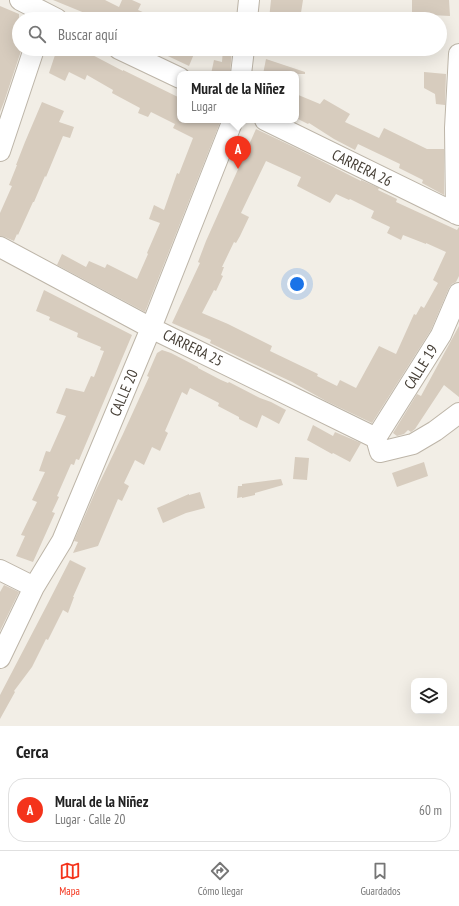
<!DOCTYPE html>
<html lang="es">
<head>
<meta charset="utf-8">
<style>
	body { margin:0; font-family:"PT Sans Narrow",sans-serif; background:#f6f6f6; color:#222 }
	.controls { position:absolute; right:12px; bottom:12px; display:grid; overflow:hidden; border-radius:8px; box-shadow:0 4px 16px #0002 }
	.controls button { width:36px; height:36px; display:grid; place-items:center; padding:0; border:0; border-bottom:1px solid #e0e0e0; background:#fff; color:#222; font:20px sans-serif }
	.you { position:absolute; left:297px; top:284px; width:14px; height:14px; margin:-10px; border:3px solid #fff; border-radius:50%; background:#1a73e8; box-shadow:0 0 0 6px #1a73e833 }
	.badge { display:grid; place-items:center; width:26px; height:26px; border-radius:50%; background:#f4331b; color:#fff; font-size:13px; font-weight:700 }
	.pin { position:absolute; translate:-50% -33px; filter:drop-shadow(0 1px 2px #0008) }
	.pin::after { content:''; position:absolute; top:21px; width:14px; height:12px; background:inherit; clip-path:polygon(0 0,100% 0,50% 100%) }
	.popup { position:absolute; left:177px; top:71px; width:122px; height:52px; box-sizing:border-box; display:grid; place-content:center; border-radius:8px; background:#fff; filter:drop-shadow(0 1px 3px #0005); font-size:13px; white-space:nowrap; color:#767676 }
	.popup b { font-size:15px; color:#222 }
	.popup::after { content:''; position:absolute; left:50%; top:100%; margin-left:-8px; border:8px solid transparent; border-top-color:#fff }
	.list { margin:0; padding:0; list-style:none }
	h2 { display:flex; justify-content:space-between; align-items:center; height:52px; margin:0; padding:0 16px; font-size:17px }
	h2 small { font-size:13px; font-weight:400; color:#767676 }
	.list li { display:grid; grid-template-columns:26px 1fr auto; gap:12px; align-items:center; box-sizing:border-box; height:64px; margin:0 8px 8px; padding:0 8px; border:1px solid #e0e0e0; border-radius:16px }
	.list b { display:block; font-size:15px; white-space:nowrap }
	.list p { margin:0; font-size:13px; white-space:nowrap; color:#767676 }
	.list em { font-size:13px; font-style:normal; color:#767676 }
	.icon { flex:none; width:22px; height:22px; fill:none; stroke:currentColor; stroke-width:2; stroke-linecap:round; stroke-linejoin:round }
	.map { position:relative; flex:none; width:459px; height:726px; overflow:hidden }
	.search { position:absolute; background:#fff; box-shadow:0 4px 16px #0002; left:12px; right:12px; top:12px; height:44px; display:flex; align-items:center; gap:10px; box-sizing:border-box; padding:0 14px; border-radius:22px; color:#767676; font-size:15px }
	.sheet { height:124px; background:#fff }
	nav { display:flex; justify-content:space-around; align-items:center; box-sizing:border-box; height:56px; border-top:1px solid #e0e0e0; background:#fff; font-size:11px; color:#767676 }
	nav a { display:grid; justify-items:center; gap:2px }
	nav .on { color:#f4331b }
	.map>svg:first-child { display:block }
</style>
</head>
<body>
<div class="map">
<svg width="459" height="726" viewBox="0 0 459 726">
	<rect width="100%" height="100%" fill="#f2eee6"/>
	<path fill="#d7ccbe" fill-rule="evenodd" d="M53,0h52l14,7 3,-7h10l9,4 -3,6 21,9h-69l2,-3z
		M271,0h32l-3,19h-31z
		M412,0h37l1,16 -38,-2z
		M0,6l19,8v37h2l-17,51 -4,10z
		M57,49h24l42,22v-1l57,28v22h41l-76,192 -88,-47 5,-11 24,13 3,-6 16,7 2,-4 30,15 11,-25 -1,-1 13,-30 -11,-4 5,-14 10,5 13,-37 2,1 14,-36 -20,-10 2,-4 -24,-12 -3,5 -10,-4 2,-5 -28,-15 1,-3 -26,-15 -2,5 -16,-8 -4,9 -16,-8z
		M153,49h43l-7,17z
		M223,49h9l-2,25h-19l3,-14 8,2z
		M266,59l39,13v2h-42z
		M424,72l22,2 -1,31 -9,-1 -1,-10 -11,-6z
		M296,94l24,10 4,-5 26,15 -5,8 34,16 5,-10 43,21h17v46l-22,-12 1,-3 -24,-12 1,-4 -42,-20 -3,6 -21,-11 -25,-16 -1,1 -12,-6z
		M42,102l22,9 -5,11 15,5 -4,11 -7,-2 -17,41 -1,-1 -11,26h-1l-15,33 -1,-1 -3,7 -9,-4 -5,-1v-23l12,-27 -3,-1 8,-20h-1l9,-23z
		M256,129l40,19 65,33v-1l18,8 -1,2 19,9 -1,3 61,28 2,-3v49l-3,6 -4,2 -3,4 -18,42 -59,93 -46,-22 -34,-19 -82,-39 1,-3 -39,-17 28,-60 -2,-1 8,-21zM266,161l35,16 -4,9 33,17 6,-9 13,6 1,-1 24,12 -3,7 19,9 -3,6 14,7 2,-5 23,9v-1l20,9 -13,28 5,3 -14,25 -3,-2 -5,9 -2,-1 -18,40 -17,-8 -23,42 -16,-8 -3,6 -20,-10 1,-2 -48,-23 2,-5 -44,-22 -26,-11 12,-23 2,1 7,-15 -2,-1 3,-8h-2l12,-25 2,1 4,-7 9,-19 -8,-4z
		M44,290l88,45 -53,125 -3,-1 -2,6 -3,-1 -14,32 2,1 -7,15 3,1 -22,49 -17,-6 9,-20 -4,-1 16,-33 -5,-2 13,-28 -6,-1 7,-20 4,1 16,-36 -10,-3 10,-25 18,4 7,-16 3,1 10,-26 -4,-1 1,-3 -24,-10 1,-4 -29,-13 1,-3 -14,-6z
		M459,326v71l-15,-12 -29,44 -4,3 -3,-2 -4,4 -7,2 -4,-3 24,-39 4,2z
		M162,350l9,3 27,14v1l23,12 7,3 1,-1 31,16 11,4 15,8 -7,14 -17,-9 -5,13 -18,-9v-2l-21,-11 1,-3 -29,-15 -3,7 -5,-3 -17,39 3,2 -8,18 -8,-4 -8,18 -9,-5 -11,23 5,3 -7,15 -4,-2 -20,47 -25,7 5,-11 -4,-1 22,-51 27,-56 26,-57 -2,-1 10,-23z
		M313,425l20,11 2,-4 26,11 -11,19 -17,-9 -1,1 -25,-14z
		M295,457l14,1 -2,22 -14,-1z
		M424,462l4,14 -31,11 -5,-14z
		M281,479l2,6 -28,8v2l-13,3v-1l-5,1 1,-12h4v-2z
		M200,492l5,16 -19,5 -23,10 -6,-15 32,-14v1z
		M70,560l16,8 -13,29h1l-6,16 -5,-3 -15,30 -2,-1 -14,28 -18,24 1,1 -15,27v-24l48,-92z
		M4,585l15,7 -19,39v-39z"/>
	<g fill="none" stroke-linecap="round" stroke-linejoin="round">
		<g stroke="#bdb5a8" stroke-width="22">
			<path id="minor" d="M20,0l37,19
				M247,19l2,-19
				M119,49l61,29
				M241,74l3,-25
				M265,120l194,95
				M0,151l34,-102
				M456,214l-1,-86 4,-74
				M0,247l151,81 225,110 4,14 33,-8 22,-13 24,-18
				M376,438l65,-103 18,-42
				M0,570l34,17
				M0,658l34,-71 28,-46 89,-213 82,-208"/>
		</g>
		<use href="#minor" stroke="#fff" stroke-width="20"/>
	</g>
	<g text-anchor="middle" stroke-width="3.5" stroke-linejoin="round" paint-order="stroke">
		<g font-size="15" fill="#453e35" stroke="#fff">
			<text transform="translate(362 168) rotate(26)" y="5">CARRERA 26</text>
			<text transform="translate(193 348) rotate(26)" y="5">CARRERA 25</text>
			<text transform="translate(421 367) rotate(-58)" y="5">CALLE 19</text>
			<text transform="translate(124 393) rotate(-67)" y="5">CALLE 20</text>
		</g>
	</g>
</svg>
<div class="controls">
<button><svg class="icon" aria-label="layers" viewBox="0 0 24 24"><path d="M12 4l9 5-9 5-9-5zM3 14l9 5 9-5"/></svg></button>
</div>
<div class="you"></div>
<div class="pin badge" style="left:238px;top:169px">A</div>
<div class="popup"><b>Mural de la Niñez</b>Lugar</div>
<div class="search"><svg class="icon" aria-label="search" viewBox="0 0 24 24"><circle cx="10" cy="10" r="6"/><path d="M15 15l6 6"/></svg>Buscar aquí</div>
</div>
<section class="sheet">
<h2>Cerca<small></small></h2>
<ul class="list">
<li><span class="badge">A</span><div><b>Mural de la Niñez</b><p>Lugar · Calle 20</p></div><em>60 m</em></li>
</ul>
</section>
<nav>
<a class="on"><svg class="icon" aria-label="map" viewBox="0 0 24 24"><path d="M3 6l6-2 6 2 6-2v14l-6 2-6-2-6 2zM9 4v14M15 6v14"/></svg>Mapa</a>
<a><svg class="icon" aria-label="directions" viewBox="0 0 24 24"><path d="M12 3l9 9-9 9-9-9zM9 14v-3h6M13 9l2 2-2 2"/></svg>Cómo llegar</a>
<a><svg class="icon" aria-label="saved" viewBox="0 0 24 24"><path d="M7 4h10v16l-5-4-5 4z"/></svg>Guardados</a>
</nav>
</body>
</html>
